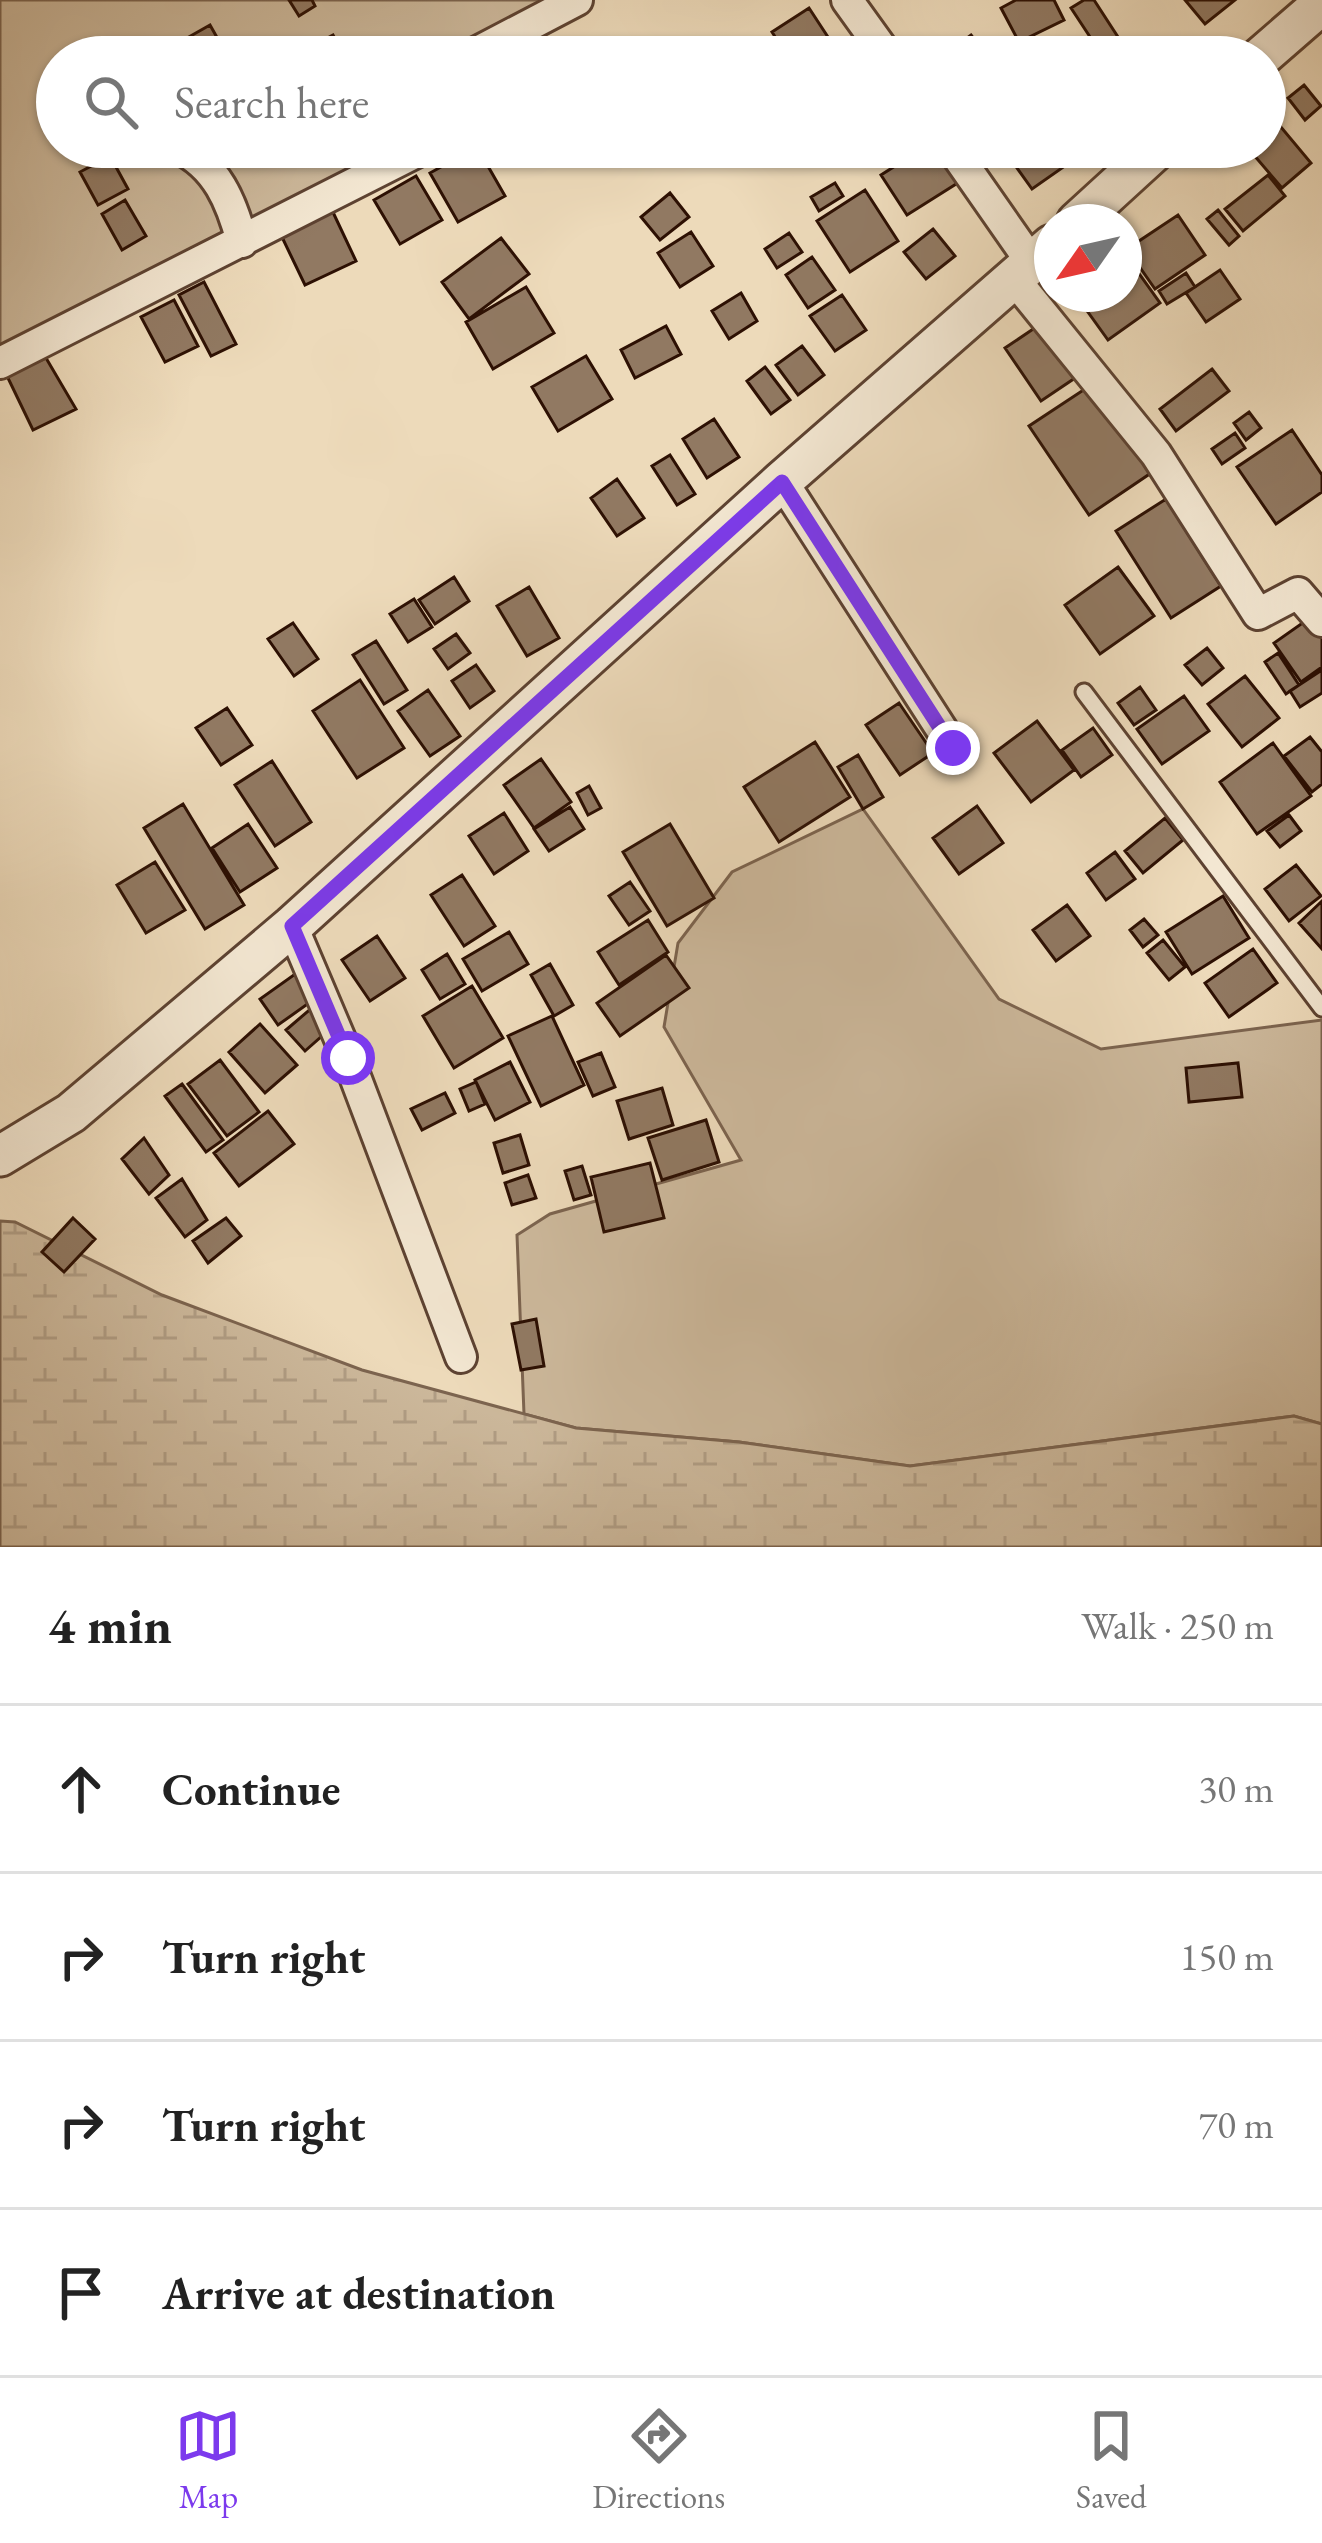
<!DOCTYPE html>
<html lang="en">
<head>
<meta charset="utf-8">
<style>
	body { margin:0; font-family:"EB Garamond",serif; background:#f6f6f6; color:#222 }
	.compass { position:absolute; left:1034px; top:204px; width:108px; height:108px; border-radius:50%; background:#fff; box-shadow:0 3px 9px #0004; rotate:236deg }
	.stop { position:absolute; width:36px; height:36px; margin:-27px; border:9px solid #7c3aed; border-radius:50%; background:#fff }
	.stop.end { background:#7c3aed; border-color:#fff; box-shadow:0 3px 12px #0008 }
	.list { margin:0; padding:0; list-style:none }
	h2 { display:flex; justify-content:space-between; align-items:center; height:156px; margin:0; padding:0 48px; font-size:51px }
	h2 small { font-size:39px; font-weight:400; color:#767676 }
	.list li { display:grid; grid-template-columns:78px 1fr auto; gap:36px; align-items:center; box-sizing:border-box; height:168px; padding:0 48px; border-top:3px solid #e0e0e0 }
	.list b { display:block; font-size:45px; white-space:nowrap }
	.list em { font-size:39px; font-style:normal; color:#767676 }
	.icon { flex:none; width:66px; height:66px; fill:none; stroke:currentColor; stroke-width:2; stroke-linecap:round; stroke-linejoin:round }
	.map { position:relative; flex:none; width:1322px; height:1547px; overflow:hidden }
	.search { position:absolute; background:#fff; box-shadow:0 3px 9px #0004; left:36px; right:36px; top:36px; height:132px; display:flex; align-items:center; gap:30px; box-sizing:border-box; padding:0 42px; border-radius:66px; color:#767676; font-size:45px }
	.sheet { height:828px; background:#fff }
	nav { display:flex; justify-content:space-around; align-items:center; box-sizing:border-box; height:168px; border-top:3px solid #e0e0e0; background:#fff; font-size:33px; color:#767676 }
	nav a { display:grid; justify-items:center; gap:6px }
	nav .on { color:#7c3aed }
	.map>svg:first-child { display:block }
</style>
</head>
<body>
<div class="map">
<svg width="1322" height="1547" viewBox="0 0 1322 1547">
	<defs>
		<pattern id="wetland-marsh" width="20" height="14" patternUnits="userSpaceOnUse" patternTransform="scale(3)"><rect width="20" height="14" fill="#ccb89b"/><path d="M1 5h8M5 5V1M11 12h8M15 12V8" fill="none" stroke="#b09d84"/></pattern>
	</defs>
	<rect width="100%" height="100%" fill="#eddaba"/>
	<filter id="stains"><feTurbulence type="fractalNoise" baseFrequency=".00167" numOctaves="4"/><feColorMatrix values="0 0 0 0 .2 0 0 0 0 .09 0 0 0 0 .02 0 0 0 .5 -.17"/></filter>
	<radialGradient id="worn" r=".72"><stop offset=".6" stop-color="#630" stop-opacity="0"/><stop offset="1" stop-color="#630" stop-opacity=".3"/></radialGradient>
	<path fill="#ccb89b" stroke="#7c644f" stroke-width="3" d="M0,0h584l-108,57h-419v90h369l-426,214z
		M863,809l136,190 102,50 221,-29v404l-28,-8 -384,50 -171,-24 -163,-14 -52,-14 -7,-179 33,-21 191,-54 -77,-133 14,-84 54,-71z"/>
	<path fill="url(#wetland-marsh)" stroke="#7c644f" stroke-width="3" d="M0,1221l15,1 147,73 200,75 214,58 163,14 171,24 384,-50 28,8v123h-1322z"/>
	<path fill="#917962" stroke="#2d1003" stroke-width="3" d="M289,0h23l3,6 -16,10z
		M1016,0h38l10,20 -45,22 -18,-34z
		M1084,0h10l24,37 -20,12 -27,-41z
		M1185,0h50l-30,24z
		M809,8l32,49h-53l-16,-25z
		M210,25l18,32h-39l-9,-15z
		M333,35l12,22h-53z
		M971,35l16,22h-46z
		M1304,85l17,21 -16,14 -17,-22z
		M1270,114l41,49 -29,25 -35,-41h18v-29z
		M477,147l28,49 -47,26 -28,-49z
		M925,147h18l21,32 -57,36 -26,-40z
		M1002,147h60l10,14 -40,28z
		M110,156l18,33 -30,16 -18,-33z
		M1268,175l17,21 -42,35 -18,-22z
		M416,176l26,44 -42,24 -26,-44z
		M835,183l8,13 -24,15 -8,-14z
		M865,190l33,51 -48,31 -33,-51z
		M670,193l19,24 -29,23 -19,-23z
		M125,200l21,36 -24,14 -20,-36z
		M331,208l25,53 -51,24 -25,-52z
		M1218,210l21,26 -10,9 -22,-26z
		M1178,215l27,40 -50,34 -28,-40z
		M933,229l22,27 -29,23 -22,-27z
		M691,232l22,34 -33,21 -22,-34z
		M789,233l13,19 -25,16 -12,-19z
		M501,238l28,36 -60,45 -27,-37z
		M1125,254l35,49 -52,37 -33,-46h49z
		M812,257l23,33 -27,18 -22,-33z
		M1220,270l20,29 -34,23 -20,-29z
		M1186,273l9,14 -28,17 -8,-13z
		M204,282l32,62 -25,12 -32,-61z
		M526,287l28,46 -61,36 -27,-47z
		M741,293l16,28 -28,18 -17,-28z
		M842,295l24,35 -31,21 -25,-35z
		M174,300l24,46 -33,16 -24,-45z
		M1042,323l36,53 -37,25 -36,-53z
		M666,326l15,28 -46,24 -14,-28z
		M802,346l22,29 -26,20 -22,-30z
		M586,356l26,43 -54,32 -26,-44z
		M46,358l30,51 -43,21 -26,-54z
		M765,367l25,33 -19,14 -24,-33z
		M1212,369l17,22 -53,40 -16,-22z
		M1091,385l60,88 -62,42 -60,-89z
		M1249,412l12,16 -15,12 -12,-17z
		M714,419l25,38 -32,21 -24,-39z
		M1292,430l30,45v17l-46,32 -39,-57z
		M1235,433l10,15 -23,16 -10,-15z
		M670,455l25,39 -18,11 -25,-39z
		M617,479l27,39 -27,18 -26,-38z
		M1166,499l55,87 -50,32 -55,-87z
		M1118,567l36,49 -54,38 -35,-49z
		M454,577l15,24 -34,23 -16,-24z
		M529,587l30,51 -32,18 -30,-50z
		M414,599l18,28 -24,15 -18,-28z
		M1311,617l11,16v34l-21,15 -27,-39z
		M293,623l25,36 -24,17 -26,-37z
		M456,634l14,19 -22,16 -14,-20z
		M376,641l31,49 -23,14 -31,-49z
		M1207,648l16,20 -21,17 -17,-20z
		M1278,653l21,32 -13,9 -21,-32z
		M476,665l18,26 -24,17 -18,-27z
		M1322,670v23l-22,14 -10,-16z
		M1245,676l34,42 -37,29 -34,-43z
		M360,680l44,68 -47,30 -44,-67z
		M1140,687l16,23 -22,15 -16,-22z
		M428,690l32,46 -30,20 -32,-45z
		M1184,696l25,35 -47,33 -25,-35z
		M899,703l34,50 -33,22 -34,-50z
		M227,708l25,37 -31,20 -25,-37z
		M1037,721l37,49 -43,32 -37,-49z
		M1093,728l19,27 -31,22 -19,-27z
		M1310,737l12,15v32l-10,8 -28,-36z
		M815,742l35,55 -71,45 -35,-55z
		M1273,743l38,53 -54,38 -37,-52z
		M858,755l25,42 -20,12 -25,-42z
		M541,759l30,43 -37,26 -30,-43z
		M272,761l39,61 -36,24 -40,-61z
		M589,786l12,22 -13,7 -11,-22z
		M183,804l61,101 -39,24 -61,-101z
		M977,806l26,37 -44,31 -26,-36z
		M570,807l14,22 -35,22 -15,-22z
		M504,813l24,38 -34,23 -25,-38z
		M1289,815l12,16 -21,16 -13,-16z
		M1165,818l18,22 -40,33 -18,-22z
		M248,824l29,44 -37,24 -28,-44z
		M670,824l44,74 -47,28 -44,-74z
		M1115,852l20,27 -29,21 -19,-27z
		M155,862l30,48 -39,23 -29,-48z
		M1296,865l25,31 -32,25 -24,-32z
		M462,875l33,51 -31,20 -33,-51z
		M630,882l20,29 -21,14 -20,-29z
		M1223,896l26,42 -57,36 -26,-42z
		M1322,901v48l-23,-26z
		M1067,905l23,31 -34,25 -23,-31z
		M1144,919l14,16 -15,12 -13,-17z
		M648,920l20,32 -49,33 -21,-33z
		M509,932l19,32 -46,27 -19,-32z
		M377,936l28,42 -35,23 -28,-41z
		M1163,940l22,27 -16,13 -22,-27z
		M1253,949l24,34 -48,34 -24,-34z
		M447,954l18,30 -25,15 -18,-29z
		M666,955l23,33 -69,48 -23,-33z
		M550,964l23,41 -19,11 -23,-41z
		M298,972l18,26 -38,27 -18,-26z
		M472,986l31,52 -49,30 -31,-52z
		M314,1006l18,21 -27,24 -19,-21z
		M552,1016l32,69 -43,21 -33,-70z
		M260,1024l37,41 -32,28 -36,-41z
		M601,1053l14,34 -22,9 -15,-34z
		M220,1060l39,52 -32,24 -39,-52z
		M510,1062l20,40 -35,18 -20,-40z
		M1238,1063l4,34 -53,5 -3,-34z
		M476,1082l9,22 -16,7 -9,-22z
		M182,1084l41,56 -17,12 -41,-56z
		M662,1088l11,37 -44,14 -12,-38z
		M445,1093l10,20 -33,17 -11,-21z
		M268,1111l26,33 -55,42 -25,-33z
		M706,1120l13,42 -57,18 -14,-42z
		M520,1135l9,30 -26,8 -9,-30z
		M144,1138l25,37 -20,19 -27,-35z
		M650,1163l14,55 -60,14 -13,-55z
		M582,1166l9,29 -17,5 -9,-29z
		M528,1175l8,23 -24,7 -7,-22z
		M182,1179l25,41 -22,17 -29,-39z
		M73,1218l22,21 -31,33 -22,-20z
		M226,1218l15,18 -33,27 -15,-22z
		M536,1319l8,47 -23,4 -9,-46z"/>
	<g fill="none" stroke-linecap="round" stroke-linejoin="round">
		<g stroke="#5d4231" stroke-width="21">
			<path id="service" d="M1084,692l238,316"/>
		</g>
		<g stroke="#5d4231" stroke-width="36">
			<path id="minor" d="M847,0l41,57
				M468,57l109,-57
				M177,147c40,18 55,56 65,95
				M951,147l81,116
				M120,149l6,-2
				M1015,280l141,174 102,160 40,-21 24,28
				M0,363l426,-216
				M782,481l171,266
				M292,926l56,132 113,299"/>
		</g>
		<g stroke="#5d4231" stroke-width="45">
			<path id="tertiary" d="M1261,57l61,-53
				M1077,222l82,-75
				M0,1156l71,-43 221,-187 490,-445 270,-236"/>
		</g>
		<use href="#service" stroke="#f3e7d2" stroke-width="15"/>
		<use href="#minor" stroke="#f3e7d2" stroke-width="30"/>
		<use href="#tertiary" stroke="#f3e7d2" stroke-width="39"/>
	</g>
	<g fill="none" stroke-linecap="round" stroke-linejoin="round">
		<path stroke="#7c3aed" stroke-width="15" d="M348,1058l-56,-132 490,-444 171,266"/>
	</g>
	<rect width="100%" height="100%" filter="url(#stains)"/>
	<rect width="100%" height="100%" fill="url(#worn)"/>
</svg>
<svg class="compass" viewBox="-18 -18 36 36"><path d="M0-13l5 13h-10z" fill="#e53935"/><path d="M0 13l5-13h-10z" fill="#767676"/></svg>
<div class="stop" style="left:348px;top:1058px"></div>
<div class="stop end" style="left:953px;top:748px"></div>
<div class="search"><svg class="icon" aria-label="search" viewBox="0 0 24 24"><circle cx="10" cy="10" r="6"/><path d="M15 15l6 6"/></svg>Search here</div>
</div>
<section class="sheet">
<h2>4 min<small>Walk · 250 m</small></h2>
<ul class="list">
<li><svg class="icon" aria-label="ahead" viewBox="0 0 24 24"><path d="M12 20V5M6 11l6-6 6 6"/></svg><div><b>Continue</b></div><em>30 m</em></li>
<li><svg class="icon" aria-label="right" viewBox="0 0 24 24"><path d="M7 20v-9h11M14 6l5 5-5 5"/></svg><div><b>Turn right</b></div><em>150 m</em></li>
<li><svg class="icon" aria-label="right" viewBox="0 0 24 24"><path d="M7 20v-9h11M14 6l5 5-5 5"/></svg><div><b>Turn right</b></div><em>70 m</em></li>
<li><svg class="icon" aria-label="arrive" viewBox="0 0 24 24"><path d="M6 21V4h12l-3 4 3 4H6"/></svg><div><b>Arrive at destination</b></div></li>
</ul>
</section>
<nav>
<a class="on"><svg class="icon" aria-label="map" viewBox="0 0 24 24"><path d="M3 6l6-2 6 2 6-2v14l-6 2-6-2-6 2zM9 4v14M15 6v14"/></svg>Map</a>
<a><svg class="icon" aria-label="directions" viewBox="0 0 24 24"><path d="M12 3l9 9-9 9-9-9zM9 14v-3h6M13 9l2 2-2 2"/></svg>Directions</a>
<a><svg class="icon" aria-label="saved" viewBox="0 0 24 24"><path d="M7 4h10v16l-5-4-5 4z"/></svg>Saved</a>
</nav>
</body>
</html>
